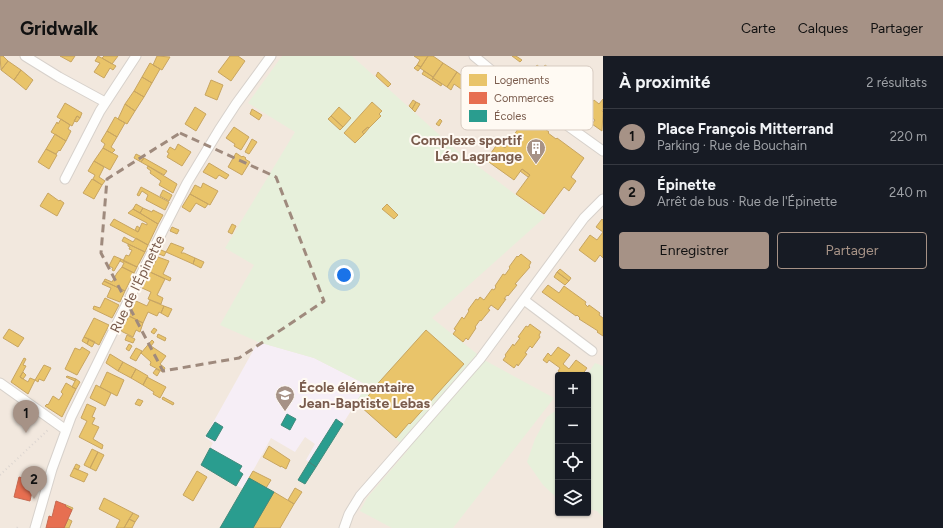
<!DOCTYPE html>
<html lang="fr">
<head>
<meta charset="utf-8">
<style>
	body { margin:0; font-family:Figtree,sans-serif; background:#20242c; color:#f1f3f6 }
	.controls { position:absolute; right:12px; bottom:12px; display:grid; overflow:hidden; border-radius:4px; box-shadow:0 1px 3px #0004 }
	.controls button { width:36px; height:36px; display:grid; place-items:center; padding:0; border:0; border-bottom:1px solid #363941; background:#171b24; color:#f1f3f6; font:20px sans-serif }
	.you { position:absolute; left:344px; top:219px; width:14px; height:14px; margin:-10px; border:3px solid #fff; border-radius:50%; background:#1a73e8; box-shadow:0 0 0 6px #1a73e833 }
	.badge { display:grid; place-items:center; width:26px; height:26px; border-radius:50%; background:#a69286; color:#111; font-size:13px; font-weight:700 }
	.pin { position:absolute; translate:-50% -33px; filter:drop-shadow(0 1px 2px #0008) }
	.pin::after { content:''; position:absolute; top:21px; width:14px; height:12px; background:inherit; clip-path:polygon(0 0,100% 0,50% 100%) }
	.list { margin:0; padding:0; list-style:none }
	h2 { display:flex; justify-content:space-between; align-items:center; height:52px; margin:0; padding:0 16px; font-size:17px }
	h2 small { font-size:13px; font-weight:400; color:#9ea1a6 }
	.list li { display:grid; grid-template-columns:26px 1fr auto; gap:12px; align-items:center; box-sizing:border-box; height:56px; padding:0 16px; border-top:1px solid #363941 }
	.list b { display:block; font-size:15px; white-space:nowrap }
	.list p { margin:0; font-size:13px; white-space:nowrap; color:#9ea1a6 }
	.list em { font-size:13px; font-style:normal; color:#9ea1a6 }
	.actions { display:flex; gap:8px; padding:12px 16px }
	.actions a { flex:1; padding:9px 0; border:1px solid #a69286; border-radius:4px; text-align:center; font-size:14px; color:#a69286 }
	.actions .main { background:#a69286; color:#111 }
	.icon { flex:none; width:22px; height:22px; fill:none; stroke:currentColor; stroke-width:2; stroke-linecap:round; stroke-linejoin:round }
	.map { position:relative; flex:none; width:603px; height:472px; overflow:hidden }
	header { display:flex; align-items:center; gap:24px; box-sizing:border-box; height:56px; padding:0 20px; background:#a69286; color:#111 }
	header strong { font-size:19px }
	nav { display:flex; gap:22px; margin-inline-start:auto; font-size:14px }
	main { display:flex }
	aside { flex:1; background:#171b24 }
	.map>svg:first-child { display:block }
</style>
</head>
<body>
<header>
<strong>Gridwalk</strong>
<nav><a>Carte</a><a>Calques</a><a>Partager</a></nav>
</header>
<main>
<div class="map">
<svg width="603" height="472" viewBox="0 0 603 472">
	<rect width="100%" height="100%" fill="#f9f5f0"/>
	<path fill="#f2e8de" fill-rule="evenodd" d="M0,0h603v472h-603zM558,319h30v138h-30z"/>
	<path fill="#f6eef6" d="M258,286l56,16 53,27 -51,82 -10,-7 9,-16 -10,-7 -10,15 -24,-14 -28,51 -42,-24 12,-22 -8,-6z"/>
	<path fill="#e7f0db" d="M282,0h70l103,93 90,68 -113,101 54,43 68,37 -101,130h-61l-32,-17 7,-13 41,-48 -52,-48 11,-17 -53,-27 -56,-16 -38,-17 34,-60 -29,-17 70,-116 -47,-29z
		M595,307l8,3v151l-6,-6 -9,-2v-134h-1z
		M558,353v90l-15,-14 -16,-23 8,-23 12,-22z"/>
	<path fill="#e9c46a" stroke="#c8a561" d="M0,0h3l5,5 -7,9z
		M60,0h15l-4,6z
		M98,0l18,10 -3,4 -3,-2 -6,10 -10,-6 6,-9 -5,-2z
		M104,0h14l-6,8 -10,-6z
		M157,0l13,1 -8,13 -9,-5z
		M230,0h8l7,5 -14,20 -13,-9z
		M414,0h14l-7,11 -4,-2 3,-5z
		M428,0h5l10,7 -10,14 -13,-9z
		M512,0h4l6,4 -2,2z
		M8,5l13,9 -7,10 -13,-10z
		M150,7l10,6 -8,14 -10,-6z
		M443,7l14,9 -10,15 -14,-9z
		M417,9l4,2 -3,4 -4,-3z
		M537,9l5,4 3,-4 10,7 -3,4 5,4 7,-11 6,4 -8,10 10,7 3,-4 4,3 5,-6 5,4 -7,10 9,7 3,-4 5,4 4,-5v10l-1,2 1,1 -1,19 -10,-7 3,-4 -9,-7 -3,4 -11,-8 3,-4 -9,-7 -4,4 -9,-7 3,-4 -5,-3 -3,4 -5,-4 3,-4 -10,-7 -3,4 -5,-4z
		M21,14l12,10 -7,10 -12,-10z
		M424,15l9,6 -1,3 -10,-6z
		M378,16l13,12 -3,3 -12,-11z
		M457,16l13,10 -6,9 -10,-7 -3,6 -4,-3z
		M142,21l10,6 -8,14 -10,-6z
		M433,22l9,6 -1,2 -9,-6z
		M211,24l12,5 -6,15 -12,-5z
		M134,35l10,6 -9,14 -10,-7z
		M413,44l3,2 -4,7 -3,-3z
		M372,46l10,9 -3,3 2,2 -12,12 -1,-1 -6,5 2,2 -9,9 -11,-10z
		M416,46l4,2 -5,8 -3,-3z
		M65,47l17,10 -2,5 -3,-2 -5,10 -15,-9z
		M125,48l10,7 -8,13 -9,-5z
		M195,51l11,7 -10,17 -11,-7z
		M339,51l12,11 -8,9 -12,-11z
		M252,53l10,6 -3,5 -9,-6z
		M77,60l3,2 -3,4 -3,-1z
		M331,60l12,11 -3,3 -12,-11z
		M527,60l22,16 -1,1 8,6 1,-1 27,20 -13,19 5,4 -7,10 -5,-4 -20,27 -28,-20 14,-19 -8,-6 -8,11 -28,-20 12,-17 7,5z
		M115,61l10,6 -8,14 -10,-6z
		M61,63l9,6 -2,4 3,2 -5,10 -15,-9 6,-10 1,2z
		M440,63l2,2 -3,5 -3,-2z
		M234,71l15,10 -8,13 -7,-4 1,-2 -9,-6z
		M368,71l1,1 -5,6 -2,-2z
		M107,75l10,6 -6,10 4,3 -3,3 -9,-5 2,-4 -4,-3z
		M55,78l11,7 -6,10 -1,-1 -3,4 -10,-5z
		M252,83l5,3 -8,12 -4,-2z
		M178,88l13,8 -9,14 -15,-9 2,-4 -2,-1 3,-5 5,3z
		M103,92l15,8 -8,14 -16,-9z
		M46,93l11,6 -8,14 -11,-7z
		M236,97l6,4 1,-1 3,2 -1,1 5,3 -8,13 -14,-8z
		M136,98l8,4 -3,4 -7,-4z
		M144,102l23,13 -3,4 -23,-13z
		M94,105l10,6 -5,10 6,4 -3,4 -9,-6 2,-4 -7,-4z
		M209,107l20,12 -3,4 -7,-4 -3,4 -13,-7z
		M148,110l29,18 -4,9 -14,-8 2,-4 -11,-8 1,-2 -4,-3z
		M522,113l8,6 -2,2 -8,-6z
		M92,123l10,6 -8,14 -11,-6z
		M203,127l15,8 -8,14 -20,-11 5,-9 6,3z
		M141,131l28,15 -4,8 -19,-10 2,-5 -6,-4 -3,5 -2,-1z
		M163,134l9,5 -3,6 -9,-5z
		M48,137l11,8 1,-1 4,3 -7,13 -17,-10z
		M190,138l18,10 -3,4 -9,-5 -6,9 -8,-5z
		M136,148l7,4 -3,5 -7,-4z
		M387,148l11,11 -4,4 -12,-10z
		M143,152l9,4 1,-2 10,5 -5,9 -18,-11z
		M133,153l25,15 -10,21 -38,-20 4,-6 24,13 4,-9 5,2v-2l-19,-10z
		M602,163l1,1v38l-3,-3 -5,7 -16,-12 11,-15 7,5 6,-8 -7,-5z
		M232,168l4,2 -4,8 -4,-2z
		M137,170l3,2 -2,4 -3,-2z
		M172,171l7,3 -2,4 -7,-3z
		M124,181l9,5 3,-4 12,7 -3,7 -23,-11z
		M171,187l13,5 -3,5h3l11,5 -2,6 -27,-12z
		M128,188l17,8 -8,15 -14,-6 3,-6 3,1 3,-6 -3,-1 1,-2 -2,-1z
		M161,194l5,2 -2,4 -5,-2z
		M521,198l10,8 -2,4 1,1 -15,17 2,1 -9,11 -1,-1 -3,4h2l-8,11 -7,-5 -3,4 2,1 -5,6 -4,5 -1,-1 -5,7 1,1 -8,12 -2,-2 -3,4 -10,-8 3,-4 -2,-1 8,-12 2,2 5,-8 -1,-1 8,-11 2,1 2,-3 4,3 8,-11 2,1 2,-3 -1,-1 8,-12 2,1 5,-7 -1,-1 8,-11 1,1z
		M114,200l7,3 -7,12 -2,-1 1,-2 -4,-2z
		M158,201l11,4 -6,13 8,4 -1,3 -20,-9z
		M195,202l9,4 -3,6 -8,-4z
		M121,203l16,8 -3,6 -12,-6 2,-4 -4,-2z
		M122,211l12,6 -9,18 -21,-10 1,-2 7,3 5,-9z
		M560,213l11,9 -2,3 -12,-9z
		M150,216l15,7 -8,16 6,3 -2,6 -13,-5 3,-7 -9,-4z
		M557,216l12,9 -4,4 -11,-8z
		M104,225l21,10 -5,11 -13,-5 4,-9 -9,-4z
		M548,229l11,8 5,-7 22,16 -1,2 3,3 1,-2 11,8 -1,2 4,3v18l-6,-4 1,-1 -19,-12 1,-1 -3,-3 -1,1 -34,-24z
		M105,242l14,7 -7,13 -19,-9 1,-3 6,2z
		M150,244l14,6 -3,7 -2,-1 -2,4 -9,-4 -5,11 -14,-7 7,-15 11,5z
		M164,250l8,3 -4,8 -7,-4z
		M129,260l14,7 -3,9 -4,-2 -3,7 -12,-6z
		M94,262l15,7 -10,20 -15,-8z
		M530,268l11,8 -2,3 1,2 -8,11 -2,-2 -5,7 2,1 -9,12 -1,-2 -3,4 -11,-8 3,-4 -1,-1 8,-11 1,2 6,-8 -2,-1 8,-11 2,1z
		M154,272l3,2 -3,4 -3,-2z
		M9,273l15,9 -6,9 -15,-9z
		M426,274l38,34 -54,60 -1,-1 -13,15 -36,-32 13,-16h-1z
		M158,278l8,4 -1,3 -8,-4z
		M127,279l8,4 -2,4 -8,-3z
		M84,281l5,2 -2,5 -5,-3z
		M89,283l6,3 -3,5 -5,-3z
		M152,284l2,2 -3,4 15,10 -6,8 5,4 -2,4 -13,-7 1,-3 -10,-9z
		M129,288l3,2 -3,5 -3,-2z
		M82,291l8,5 -13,23 -12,-6 10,-21 5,2z
		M558,291l12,8 -7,9 6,5 7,-9 11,8 -5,7h-12l-3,-2 -2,2h-2l-5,-4 2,-3 -11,-8 -2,3 -4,-3 5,-7 3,3z
		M136,292l6,3 -6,10 -6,-3z
		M110,298l13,8 -5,9 -12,-8z
		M24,302l2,1 -3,6 3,1 -6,11 8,5 2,-4 5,2 -7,14 -17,-12z
		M123,306l13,7 -5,9 -13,-7z
		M44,309l7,3 -7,13 -5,-2 -1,3 -3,-2z
		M136,313l12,7 -5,9 -12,-7z
		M156,313l4,2 -3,5 -4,-3z
		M23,316l3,3 -3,4 -3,-2z
		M107,316l17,8 -7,16 -17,-9z
		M67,320l9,3 -1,2 -9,-4z
		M147,321l19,10 -6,11 -7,-4 1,-2 -11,-7z
		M76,323l4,3 -4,7 -4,-2z
		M66,327l10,6 -14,28 -17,-11 2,-2 1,1 5,-9 6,4 4,-6 -2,-2z
		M96,329l15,8 -6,13 -15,-8z
		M163,341l11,6 -1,2 -11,-6z
		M138,343l5,2 -3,5 -5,-2z
		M87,348l9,4 -4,9 3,1 -3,6 7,3 -6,12 10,6 -1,4 -23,-12 8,-16 -6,-3z
		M269,390l21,14 -4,9 -5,-3v1l-18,-10z
		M92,393l6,3 -8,16 -6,-3z
		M98,396l6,3 -8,16 -6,-3z
		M76,408l4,2 -2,4 -4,-2z
		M74,412l14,6 -4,8 -14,-6z
		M197,415l10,6 -14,24 -10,-6z
		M253,415l18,9 -5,8 -17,-10z
		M295,432l7,4 -8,12 -6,-4z
		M274,436l20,12 -14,24h-27z
		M104,442l29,15 -9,15h-8l4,-8 -21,-11z
		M66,449l7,3 -1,2 -7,-4z
		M133,457l6,3 -4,6 -6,-3z
		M68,463l4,2 -3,7h-5z
		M129,463l6,3 -3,6h-8z"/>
	<path fill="#e76f51" stroke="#c66950" d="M19,421l15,4 -4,20 -16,-4z
		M56,445l10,4 -1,1 7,4 -8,18h-18l3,-12 3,1z"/>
	<path fill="#2a9d8f" stroke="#428a7b" d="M287,358l9,5 -6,11 -9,-5z
		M336,363l7,5 -27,43 -7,-5z
		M215,366l8,5 -8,14 -9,-5z
		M210,392l32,18 -3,5 4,3 -7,12 -35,-21z
		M309,406l7,5 -11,17 -7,-4z
		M249,422l25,14 -21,36h-33z"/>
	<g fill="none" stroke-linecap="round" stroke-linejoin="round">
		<g stroke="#d7d1cb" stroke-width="11">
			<path id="street" d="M25,0l34,21 46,25
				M474,0l23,19 106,76
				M65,123l35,-68 36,-55
				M524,244l68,51
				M0,327l66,47
				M35,472l17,-59 19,-52 93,-189 23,-45 32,-53 17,-26 35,-48
				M344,472l5,-14 11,-18 120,-137 104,-141 19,-19"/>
		</g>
		<path stroke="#dcd5d0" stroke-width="2" stroke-dasharray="1 3" stroke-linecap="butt" d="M0,419l49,-46
			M17,472l1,-1"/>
		<use href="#street" stroke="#fefefd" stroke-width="9"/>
	</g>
	<path fill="none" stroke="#9f8a7d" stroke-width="3" stroke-dasharray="8 5" stroke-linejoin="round" d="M180,77l96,44 48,124 -85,57 -76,13 -62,-118 6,-74z"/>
	<defs>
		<g id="building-pin" transform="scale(1)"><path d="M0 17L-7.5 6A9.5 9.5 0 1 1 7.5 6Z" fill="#a69286" stroke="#fffaf3"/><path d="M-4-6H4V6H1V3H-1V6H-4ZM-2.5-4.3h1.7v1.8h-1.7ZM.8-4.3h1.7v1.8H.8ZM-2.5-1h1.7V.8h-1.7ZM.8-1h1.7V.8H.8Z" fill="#fff"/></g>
		<g id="school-pin" transform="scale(1)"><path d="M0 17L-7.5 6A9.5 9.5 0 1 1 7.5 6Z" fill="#a69286" stroke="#fffaf3"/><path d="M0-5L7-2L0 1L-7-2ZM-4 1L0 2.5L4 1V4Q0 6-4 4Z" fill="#fff"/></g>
	</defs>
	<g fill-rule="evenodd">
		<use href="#building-pin" x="536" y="92"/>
		<use href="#school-pin" x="285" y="339"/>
	</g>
	<g text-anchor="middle" stroke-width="4" stroke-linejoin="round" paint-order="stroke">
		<g font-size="14" font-weight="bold" fill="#7a5c4d" stroke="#fffaf3" text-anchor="end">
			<text x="522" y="89">Complexe sportif<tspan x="522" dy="16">Léo Lagrange</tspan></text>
			<text x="299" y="336" text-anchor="start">École élémentaire<tspan x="299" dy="16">Jean-Baptiste Lebas</tspan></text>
		</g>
		<g font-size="14" fill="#7a5c4d" stroke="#fffaf3">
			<text transform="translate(137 228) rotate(-64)" y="5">Rue de l'Épinette</text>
		</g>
	</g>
	<rect x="461" y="10" width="132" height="64" rx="6" fill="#fffaf3" stroke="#d7cbc1" stroke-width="1"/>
	<rect x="469" y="18" width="18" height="12" fill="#e9c46a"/>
	<rect x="469" y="36" width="18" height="12" fill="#e76f51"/>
	<rect x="469" y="54" width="18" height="12" fill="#2a9d8f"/>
	<g font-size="11" fill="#7a5c4d">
		<text x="494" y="28">Logements</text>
		<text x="494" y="46">Commerces</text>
		<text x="494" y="64">Écoles</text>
	</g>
</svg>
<div class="controls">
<button>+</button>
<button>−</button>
<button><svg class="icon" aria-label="locate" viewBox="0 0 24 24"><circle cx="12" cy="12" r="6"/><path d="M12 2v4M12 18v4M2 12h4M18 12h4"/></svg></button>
<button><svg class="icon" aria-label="layers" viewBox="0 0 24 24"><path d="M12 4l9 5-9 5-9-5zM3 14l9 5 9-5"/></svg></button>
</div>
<div class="you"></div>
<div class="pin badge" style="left:26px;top:377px">1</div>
<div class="pin badge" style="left:34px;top:443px">2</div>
</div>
<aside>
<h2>À proximité<small>2 résultats</small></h2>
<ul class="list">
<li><span class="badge">1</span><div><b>Place François Mitterrand</b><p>Parking · Rue de Bouchain</p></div><em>220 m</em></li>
<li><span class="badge">2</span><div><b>Épinette</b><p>Arrêt de bus · Rue de l'Épinette</p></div><em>240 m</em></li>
</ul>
<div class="actions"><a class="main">Enregistrer</a><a>Partager</a></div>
</aside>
</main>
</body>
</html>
